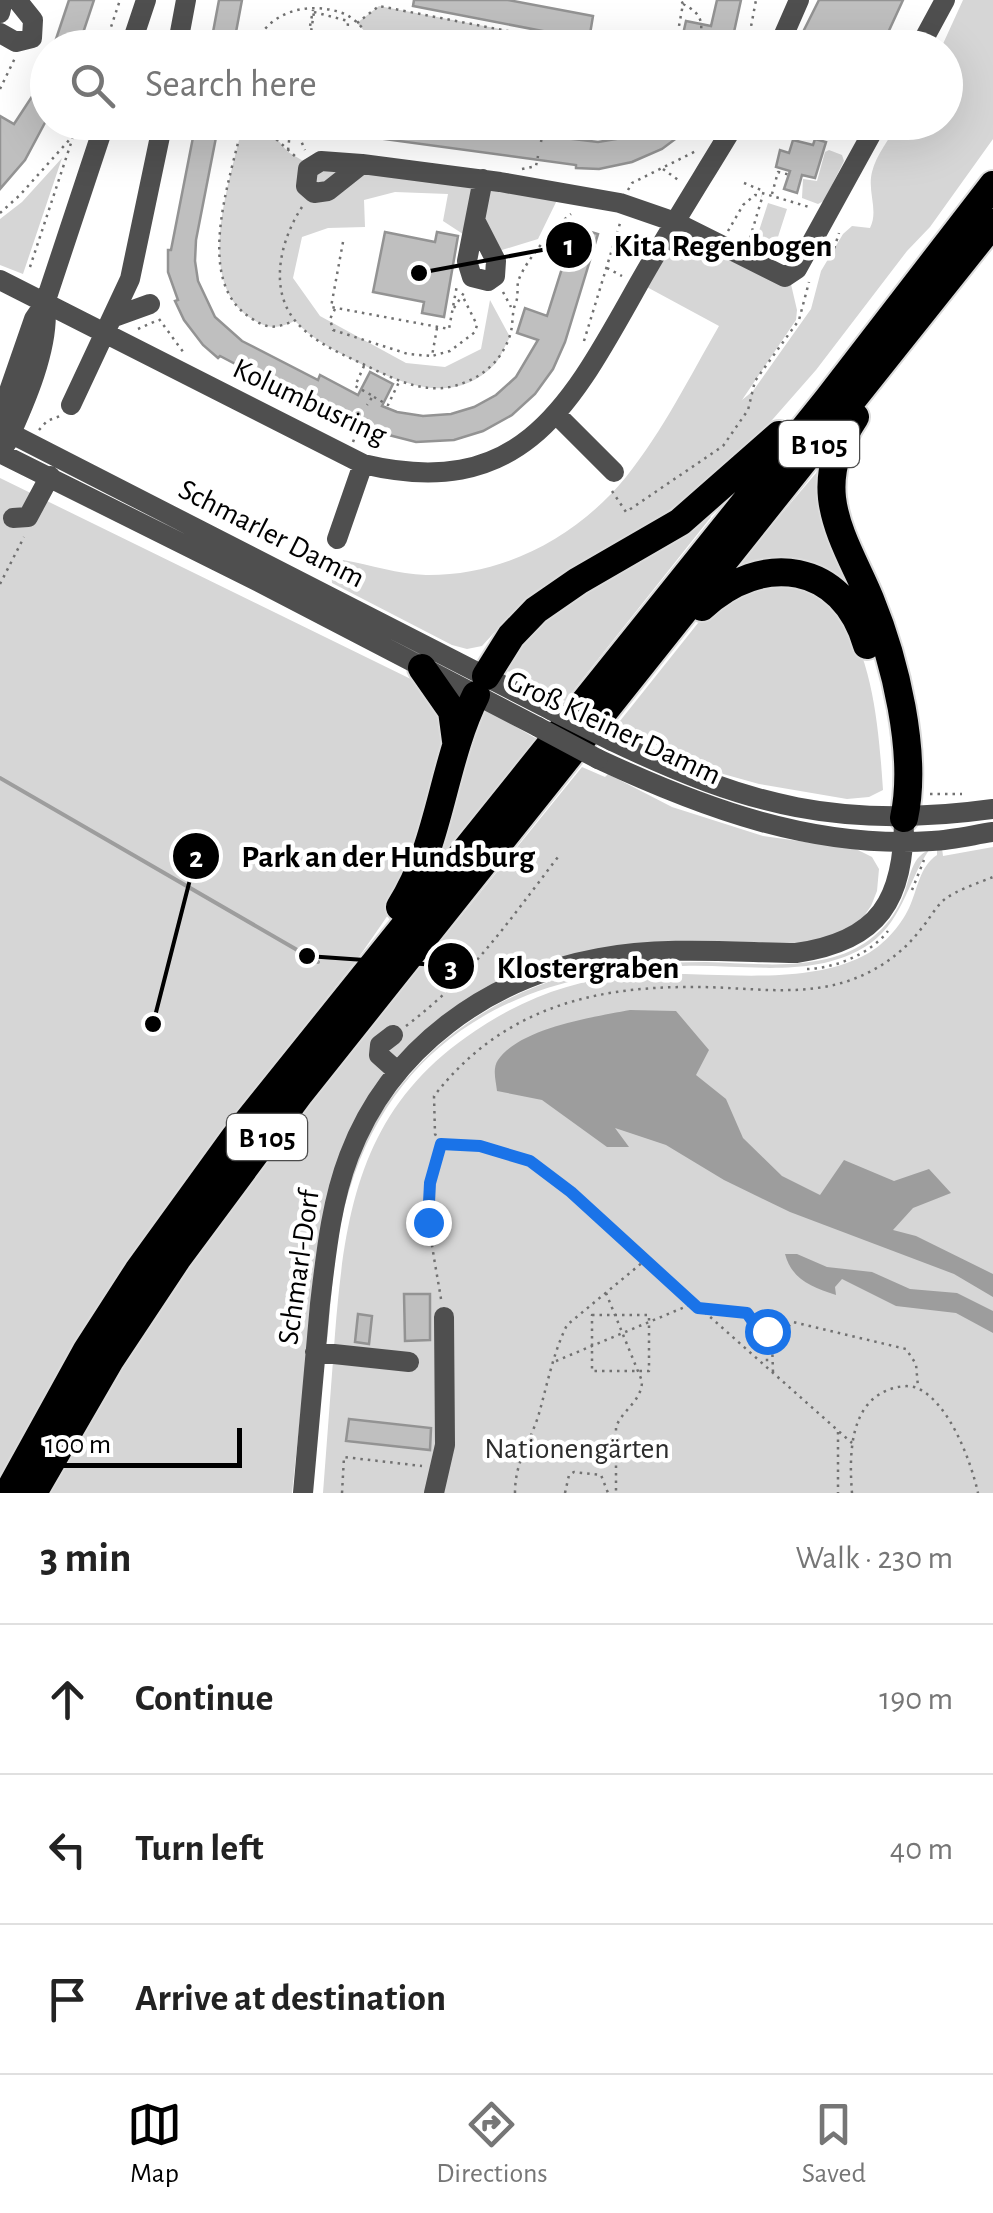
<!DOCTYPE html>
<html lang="en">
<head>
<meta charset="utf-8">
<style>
	body { margin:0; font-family:"Alegreya Sans",sans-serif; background:#f2f2f2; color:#222 }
	.scale { position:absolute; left:30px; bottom:25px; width:212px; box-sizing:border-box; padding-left:10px; border:5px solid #000; border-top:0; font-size:28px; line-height:35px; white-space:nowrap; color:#000; -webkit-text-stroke:8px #fff; paint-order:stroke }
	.stop { position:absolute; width:30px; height:30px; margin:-22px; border:8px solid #1a73e8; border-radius:50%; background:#fff }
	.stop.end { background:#1a73e8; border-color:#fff; box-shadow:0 2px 10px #0008 }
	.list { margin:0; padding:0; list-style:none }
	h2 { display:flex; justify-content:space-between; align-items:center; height:130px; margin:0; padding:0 40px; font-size:42px }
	h2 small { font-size:32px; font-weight:400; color:#767676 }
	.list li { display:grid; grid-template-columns:65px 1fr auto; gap:30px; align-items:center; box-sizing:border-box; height:150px; padding:0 40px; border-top:2px solid #e0e0e0 }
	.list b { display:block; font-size:38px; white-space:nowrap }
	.list em { font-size:32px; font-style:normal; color:#767676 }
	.icon { flex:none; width:55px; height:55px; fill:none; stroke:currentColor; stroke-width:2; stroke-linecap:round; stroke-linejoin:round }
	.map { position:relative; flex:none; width:993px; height:1493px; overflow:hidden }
	.search { position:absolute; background:#fff; box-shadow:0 10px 40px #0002; left:30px; right:30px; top:30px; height:110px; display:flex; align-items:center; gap:25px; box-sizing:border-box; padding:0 35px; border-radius:55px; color:#767676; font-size:38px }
	.sheet { height:580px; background:#fff }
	nav { display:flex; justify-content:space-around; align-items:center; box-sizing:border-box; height:140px; border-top:2px solid #e0e0e0; background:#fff; font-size:28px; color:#767676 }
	nav a { display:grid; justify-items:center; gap:5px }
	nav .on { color:#000 }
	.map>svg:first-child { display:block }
</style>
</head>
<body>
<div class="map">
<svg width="993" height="1493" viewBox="0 0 993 1493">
	<rect width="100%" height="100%" fill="#fff"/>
	<path fill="#d6d6d6" d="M963,0h30v139l-63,88 -23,24 -91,119 -58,66 -61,54 -44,32 -130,79 -41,45 -15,3 -15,-4 -120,-62 -1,-16 12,-7c28,5 55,14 83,15 78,1 151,-38 200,-98 37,-46 64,-101 93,-151l-74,-40 33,-56 112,50 7,30 -1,10 -54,80 11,-9 58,-82 10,-38 22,-37 9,-8 18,2c9,-18 -3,-36 2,-56 4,-17 18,-34 27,-49l47,-1 1,-67 -5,-9z
		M379,6l194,37 21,4h-215l-22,-24z
		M243,123h20l25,29 22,13 251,27 -23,47 -46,14 -49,-32 5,-27 -53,-2 -31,8 1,27 -37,1 -26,9 -9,41 27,38 86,47 39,4 36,-18 9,-49 20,37c-5,8 -9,20 -15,27 -41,43 -92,20 -136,-1 -23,-12 -46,-23 -64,-42 -18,8 -27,8 -43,-2 -60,-37 -21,-139 -9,-196z
		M829,150l13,5 2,6 -20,40 -6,3 -16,-6 1,-19 14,2 8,-29z
		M62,158l-39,116 -23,-9v-46l22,-17z
		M768,203l19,6 -11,34 -19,-6z
		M828,459c-10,68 36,135 55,200 12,43 16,87 20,131l-4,1c-8,-99 -23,-269 -167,-219z
		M0,478l421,206 29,50 -53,168 -38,55 -106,134 53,16 276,-340 23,10 3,-3 64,33 91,29 93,13 16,8 7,12 -2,22 -6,15 -9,13 -41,25 -289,24 -153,118 -63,186 -24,221h-292z
		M708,513l3,4 -146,184 -63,-33 33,-47z
		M795,581c14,8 37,17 45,30 34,49 39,121 43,179l-14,7 -22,2 -88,-15 -43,-12 -100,-46 90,-113 24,-21z
		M487,710l50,29 -114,143 53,-170z
		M993,847v646h-670c4,-53 8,-106 12,-159 10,-126 27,-228 140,-303 47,-32 98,-51 155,-56 71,-6 169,14 233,-19 19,-9 37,-29 46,-48 9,-19 10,-41 28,-53v-6l5,-1 1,8z
		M929,850c-22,32 -27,76 -66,98 -53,31 -121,16 -180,18 -155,5 -286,66 -334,225 -15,48 -17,101 -22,151l-3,-2c6,-50 8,-102 22,-150 37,-127 154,-215 284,-225 25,-2 51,-3 76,-3 42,1 86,7 128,-5 29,-8 54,-28 67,-56 9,-18 8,-43 28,-51z"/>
	<path fill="#9d9d9d" d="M630,1010l46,1 33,39 -13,25 30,24 17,39 39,38 38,19 24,-35 50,21 35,-12 22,24 -38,15 -20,22 23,6 77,38v23l-39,-23 -164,-62 -66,-32 -58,-35 -51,-17 14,19h-22l-65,-47 -45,-9c-1,-10 -5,-22 1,-31 22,-32 95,-43 132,-50z
		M785,1254h12l30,13 45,5 38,17 47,4 36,18v22l-37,-20 -60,-7 -54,-27 -7,8 1,8c-24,-8 -44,-15 -51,-41z"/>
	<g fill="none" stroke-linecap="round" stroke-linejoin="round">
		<path stroke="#9d9d9d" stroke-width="4" d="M0,778l318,184"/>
	</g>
	<path fill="#bfbfbf" stroke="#939393" stroke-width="2.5" d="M69,0h25l-16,48h-25z
		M219,0h23l-9,48h-23z
		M414,0h94l85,16 -4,24 -176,-34z
		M717,0h24l-9,41 -5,-1 -1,8h-46l6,-27 25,5z
		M819,0h84l-22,48h-64l-17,-10z
		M48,64v53l-23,43 -25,29v-73l14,8 23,-35z
		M196,122h23l-23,118 -1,21 3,20 17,36 27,24 76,39 2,-5 38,20 12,-23 23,12 -11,22 15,6 26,4 28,-2 23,-7 22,-12 20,-18 22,-37 -21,-7 8,-25 22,8 28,-89 23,7 -33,108 -12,27 -18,25 -23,21 -29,16 -29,9 -38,2 -47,-12 -59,-33 -2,5 -88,-46 -2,2 -15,-13 -19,-25 -9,-19 3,-1 -10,-28v-22h3z
		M311,122h119l168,20 24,-4 32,-16h44l-36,27 -30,13 -33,7 -23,-1v-3l-266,-36z
		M815,139l11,3 -11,36 -13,-3 -5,18 -13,-4 6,-18 -14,-4 4,-17 9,3 4,-13 20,5z
		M385,232l50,10 2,-10 21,4 -14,81 -22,-4 2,-11 -51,-10z
		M404,1294h26v46l-25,1z
		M358,1314l14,2 -3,28 -14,-2z
		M349,1419l82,9 -1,22 -84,-9z"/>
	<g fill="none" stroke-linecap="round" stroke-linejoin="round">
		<g stroke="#dbdbdb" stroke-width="32">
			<path id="highway" d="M855,417c-16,24 -26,52 -23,81 4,35 25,69 38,101 25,61 48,155 34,219
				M702,607c60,-56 141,-45 165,38
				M422,668l30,43 4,30
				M486,676l25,-40 25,-26 42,-29 102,-59 99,-87
				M400,907c41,-64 42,-144 76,-212
				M8,1493l79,-143 51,-79 97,-134 593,-738 165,-214
				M33,1493l77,-133 67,-101 123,-166 693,-870"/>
		</g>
		<path stroke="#717171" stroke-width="2.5" stroke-dasharray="2.5 5" stroke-linecap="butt" d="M683,4c22,11 20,21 15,44
			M314,12l34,9 -1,24 -37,-6z
			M357,23l22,-17 211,41 10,-9
			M700,41l12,1
			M727,45l10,3
			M104,48l16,-48
			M254,48c13,-37 55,-48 91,-34 14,7 24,22 34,34
			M306,48l7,-38
			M675,48l8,-44 -2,-4
			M747,48l9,-48
			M0,89l15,-31
			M243,122c-12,56 -51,159 8,196 16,11 24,11 42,3
			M263,122l2,7 31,28
			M293,122l12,28
			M523,122v5l19,2
			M541,142l2,-13 14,2 5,-9
			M288,150l3,-27
			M522,169l14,-3 2,-10
			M663,169l18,13
			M744,183l17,7
			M628,190l4,-7 66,-33
			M762,193l47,14
			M772,194l6,-22 13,3
			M302,207c-23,35 -35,88 -1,120 18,18 43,28 66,39 33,16 65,32 101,15 19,-8 34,-23 41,-43 5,-12 2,-25 7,-36 3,-7 0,-16 3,-23 8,-20 35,-52 52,-65
			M0,213l20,-18 51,-57
			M728,231l15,-26 12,-10 7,1
			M750,238l12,-40
			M343,242l-12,65 118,22 8,-44
			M823,258l11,-9 5,-16
			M30,267l48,-145
			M607,268l15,8
			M503,292l8,15
			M454,308l11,-17
			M335,309l-5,10 3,11 75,24 24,2
			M159,319l25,34
			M437,328l-5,28 18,-5 25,-19 2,-7 -14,-28
			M138,329l20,-9
			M584,341l37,-121
			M364,366l-9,20 18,10 -6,9
			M374,397l14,8 11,-23
			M39,430l8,-9 13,-5
			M353,442l9,-24
			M612,491l14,21 97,-66 25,-36 7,-29 44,-61 10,-38
			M0,584l24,-47
			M930,794h32
			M912,890l12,-30
			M807,969c29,-1 63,-15 81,-38
			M406,1026c66,-50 102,-104 152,-169
			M440,1142l-5,-8 -1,-38c65,-84 152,-109 255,-109 53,-1 107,11 159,-6 29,-10 54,-27 73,-52 8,-9 14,-22 24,-30 12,-9 33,-16 48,-22
			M606,1293l36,88c0,20 -19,28 -26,46v66
			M441,1299c-8,-51 -23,-106 0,-155l8,-1 59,9 39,20 305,271
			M698,1308l49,5 9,13 11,5v35
			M592,1315h57v56h-57z
			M556,1361l136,-57
			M773,1372l-1,-30 21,-20 113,27 10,15 2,23
			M838,1432v61
			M342,1493l2,-36 78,9
			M515,1493c0,-31 14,-49 23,-76 9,-31 15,-64 29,-92l76,-63
			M565,1493l4,-18 5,-3 27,3 7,18
			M852,1493c-3,-38 -3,-93 42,-105 7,-2 16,-3 23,0 32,14 54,73 61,105"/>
		<path stroke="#4f4f4f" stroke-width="20" d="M0,13l3,-13
			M0,33l16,9 16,-4 1,-18 -16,-20
			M130,48l16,-48
			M177,48l9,-48
			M778,48l21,-48
			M919,48l26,-48
			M362,164l-34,27 -14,2 -8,-7 2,-17 13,-8 41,3 138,18 120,21 55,19 110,55 12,-8 81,-147
			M475,220l21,41 -1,15 -7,5 -16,-4 -5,-16 16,-82
			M0,280l363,184c159,38 207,-58 275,-179 31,-55 65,-108 98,-163
			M114,317l36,-13
			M71,405l59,-126 33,-157
			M557,415l57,57
			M0,417l34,-98 11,-16 60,-181
			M0,428l551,282
			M6,444c18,-39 45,-99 39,-141
			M0,453l255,127 283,147
			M13,518l15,-1 22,-41
			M337,539l26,-75
			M612,741c136,65 230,89 381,68
			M598,759c105,49 215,90 334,82 20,-1 41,-6 61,-9
			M393,1035l-13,10 -1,10 19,17
			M315,1352l94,10
			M303,1493c6,-63 11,-126 17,-189 6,-50 11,-101 29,-148 41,-108 139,-178 250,-198 64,-12 132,-6 197,-5 84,-12 108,-53 108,-135
			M434,1493l11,-48 -1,-128"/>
		<use href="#highway" stroke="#000" stroke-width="28"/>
		<path stroke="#4f4f4f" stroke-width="20" d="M551,710l61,31
			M538,727l60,32"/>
	</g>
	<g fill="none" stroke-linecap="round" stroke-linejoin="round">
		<path stroke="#1a73e8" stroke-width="12" d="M428,1222l2,-39 11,-39 39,2 50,15 41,31 127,116 49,5 9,13 11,5"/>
	</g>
	<g text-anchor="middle" stroke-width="9" stroke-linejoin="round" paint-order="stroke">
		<g fill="#fff" stroke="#4c4c4c" stroke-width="2.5">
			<rect x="779" y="421" width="80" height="46" rx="8"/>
			<rect x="227" y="1114" width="80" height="46" rx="8"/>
		</g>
		<g font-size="28" font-weight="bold" fill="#000">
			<text x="819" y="454">B 105</text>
			<text x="267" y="1147">B 105</text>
		</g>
		<g font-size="30" fill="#000" stroke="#fff">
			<text transform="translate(310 401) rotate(25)" y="10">Kolumbusring</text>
			<text transform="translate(272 533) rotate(27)" y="10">Schmarler Damm</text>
			<text transform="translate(614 727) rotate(25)" y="10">Groß Kleiner Damm</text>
			<text transform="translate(298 1267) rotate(-82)" y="10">Schmarl-Dorf</text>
		</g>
		<g font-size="30" fill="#2d2d2d" stroke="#fff">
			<text x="577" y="1458">Nationengärten</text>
		</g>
	</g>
	<path fill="none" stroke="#000" stroke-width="4" d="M419 273L569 245M153 1024L196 856M307 956L451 966"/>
	<g fill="#000" stroke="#fff" stroke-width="4">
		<circle cx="419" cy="273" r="10"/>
		<circle cx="153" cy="1024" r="10"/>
		<circle cx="307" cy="956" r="10"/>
		<circle cx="569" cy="245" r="25"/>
		<circle cx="196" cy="856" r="25"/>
		<circle cx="451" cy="966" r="25"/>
	</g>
	<g font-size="30" text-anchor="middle" font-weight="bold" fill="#fff">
		<text x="569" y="255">1</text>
		<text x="196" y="867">2</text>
		<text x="451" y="977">3</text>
	</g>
	<g font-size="32" text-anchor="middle" font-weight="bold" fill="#000" stroke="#fff" stroke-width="9" stroke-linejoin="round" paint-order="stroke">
		<text x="723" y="256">Kita Regenbogen</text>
		<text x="388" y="867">Park an der Hundsburg</text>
		<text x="588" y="978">Klostergraben</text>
	</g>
</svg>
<div class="scale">100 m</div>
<div class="stop" style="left:767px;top:1331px"></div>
<div class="stop end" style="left:428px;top:1222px"></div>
<div class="search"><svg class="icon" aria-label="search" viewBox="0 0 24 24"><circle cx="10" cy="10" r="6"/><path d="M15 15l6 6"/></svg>Search here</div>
</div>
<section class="sheet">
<h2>3 min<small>Walk · 230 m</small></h2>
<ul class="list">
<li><svg class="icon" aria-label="ahead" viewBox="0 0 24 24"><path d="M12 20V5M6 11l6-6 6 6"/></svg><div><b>Continue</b></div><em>190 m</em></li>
<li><svg class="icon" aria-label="left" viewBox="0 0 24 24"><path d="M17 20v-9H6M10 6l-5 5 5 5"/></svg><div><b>Turn left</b></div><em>40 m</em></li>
<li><svg class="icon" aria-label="arrive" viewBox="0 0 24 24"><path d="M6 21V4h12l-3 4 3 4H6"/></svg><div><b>Arrive at destination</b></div></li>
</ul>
</section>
<nav>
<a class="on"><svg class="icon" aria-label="map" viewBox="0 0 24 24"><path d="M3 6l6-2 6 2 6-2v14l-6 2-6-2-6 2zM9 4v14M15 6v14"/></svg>Map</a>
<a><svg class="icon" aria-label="directions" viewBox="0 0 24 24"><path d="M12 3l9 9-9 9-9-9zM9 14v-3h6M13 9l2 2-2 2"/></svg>Directions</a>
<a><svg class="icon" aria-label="saved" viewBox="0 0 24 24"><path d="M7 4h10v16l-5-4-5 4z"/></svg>Saved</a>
</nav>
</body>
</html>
